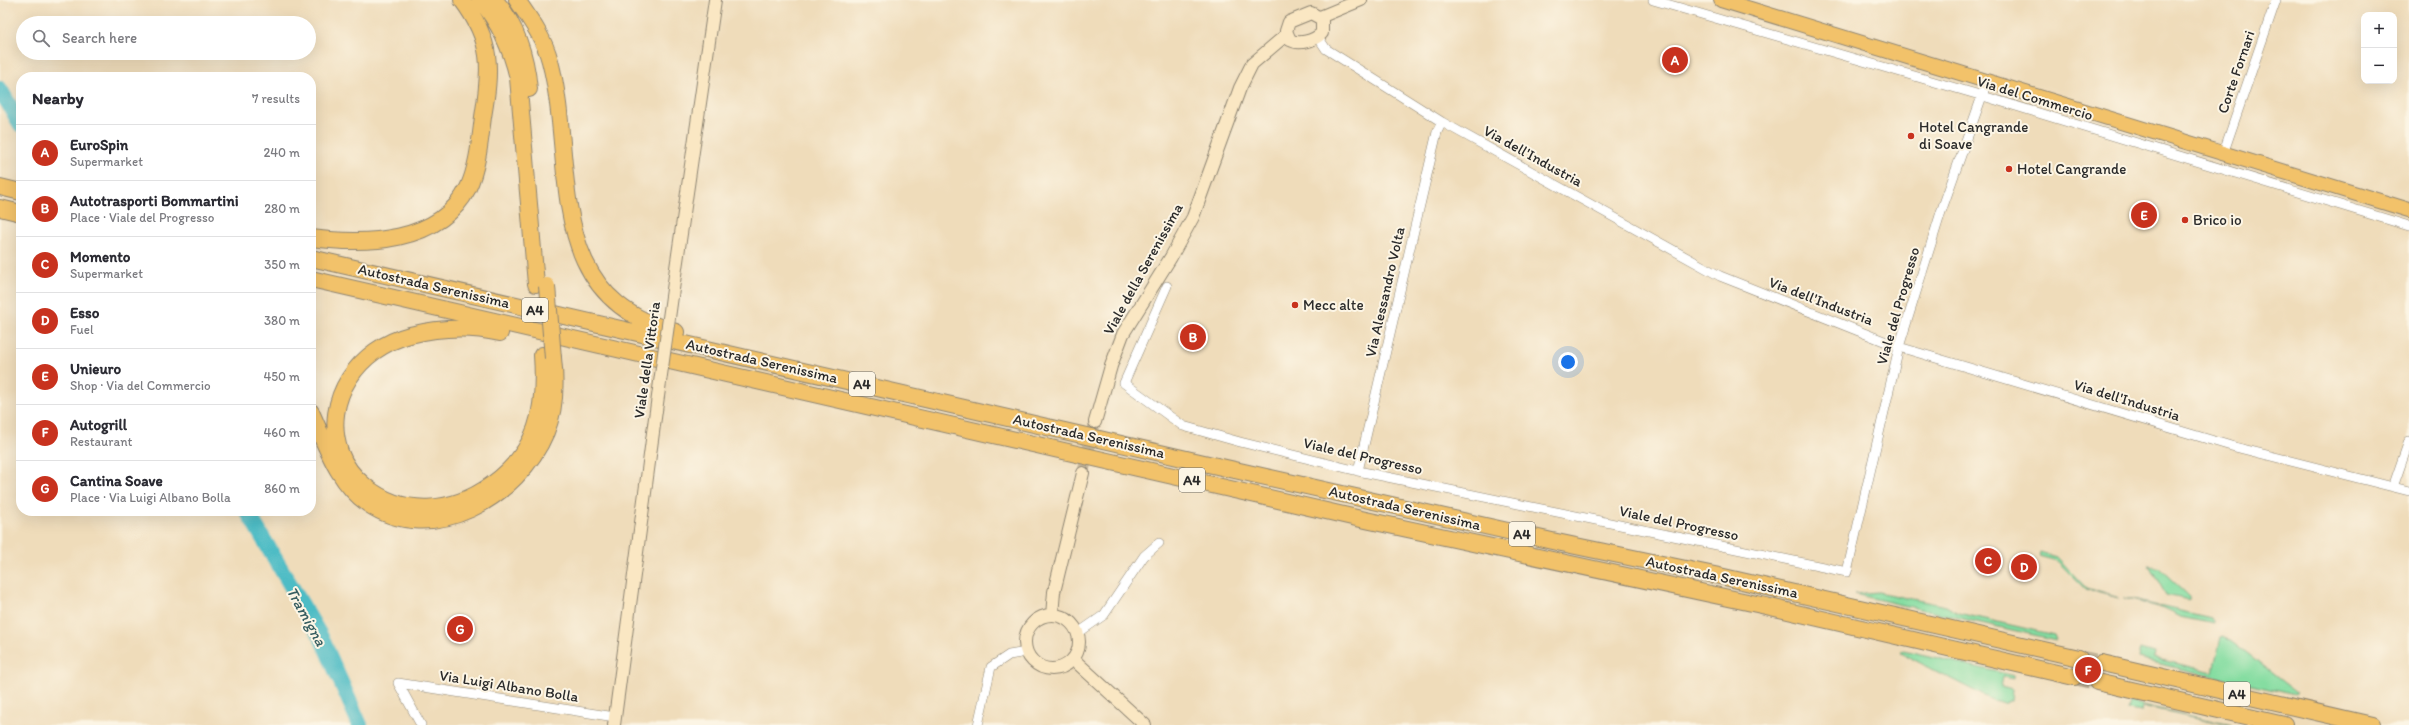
<!DOCTYPE html>
<html lang="en">
<head>
<meta charset="utf-8">
<style>
	body { margin:0; font-family:Itim,sans-serif; background:#f7f7f7; color:#2b2b33 }
	.controls { position:absolute; right:12px; top:12px; display:grid; overflow:hidden; border-radius:8px; box-shadow:0 4px 16px #0002 }
	.controls button { width:36px; height:36px; display:grid; place-items:center; padding:0; border:0; border-bottom:1px solid #e1e1e2; background:#fff; color:#2b2b33; font:20px sans-serif }
	.you { position:absolute; left:1568px; top:362px; width:14px; height:14px; margin:-10px; border:3px solid #fff; border-radius:50%; background:#1a73e8; box-shadow:0 0 0 6px #1a73e833 }
	.badge { display:grid; place-items:center; width:26px; height:26px; border-radius:50%; background:#c8321e; color:#fff; font-size:13px; font-weight:700 }
	.pin { position:absolute; translate:-50% -50%; border:2px solid #fff; box-shadow:0 1px 4px #0006 }
	.list { margin:0; padding:0; list-style:none }
	h2 { display:flex; justify-content:space-between; align-items:center; height:52px; margin:0; padding:0 16px; font-size:17px }
	h2 small { font-size:13px; font-weight:400; color:#7c7c81 }
	.list li { display:grid; grid-template-columns:26px 1fr auto; gap:12px; align-items:center; box-sizing:border-box; height:56px; padding:0 16px; border-top:1px solid #e1e1e2 }
	.list b { display:block; font-size:15px; white-space:nowrap }
	.list p { margin:0; font-size:13px; white-space:nowrap; color:#7c7c81 }
	.list em { font-size:13px; font-style:normal; color:#7c7c81 }
	.icon { flex:none; width:22px; height:22px; fill:none; stroke:currentColor; stroke-width:2; stroke-linecap:round; stroke-linejoin:round }
	.map { position:relative; flex:none; width:2409px; height:725px; overflow:hidden }
	.search { position:absolute; background:#fff; box-shadow:0 4px 16px #0002; left:16px; top:16px; width:300px; height:44px; display:flex; align-items:center; gap:10px; box-sizing:border-box; padding:0 14px; border-radius:22px; color:#7c7c81; font-size:15px }
	.panel { position:absolute; background:#fff; box-shadow:0 4px 16px #0002; left:16px; top:72px; width:300px; height:444px; border-radius:16px }
	.map>svg:first-child { display:block }
</style>
</head>
<body>
<div class="map">
<svg width="2409" height="725" viewBox="0 0 2409 725">
	<rect width="100%" height="100%" fill="#fcf5e5"/>
	<filter id="ink" filterUnits="userSpaceOnUse"><feTurbulence type="fractalNoise" baseFrequency=".025" numOctaves="2"/><feDisplacementMap in="SourceGraphic" scale="8" xChannelSelector="R" yChannelSelector="G"/><feConvolveMatrix kernelMatrix="1 2 1 2 8 2 1 2 1" color-interpolation-filters="sRGB"/></filter>
	<filter id="wash" filterUnits="userSpaceOnUse"><feTurbulence type="fractalNoise" baseFrequency=".012" numOctaves="4" result="noise"/><feDisplacementMap in="SourceGraphic" scale="16" xChannelSelector="R" yChannelSelector="G"/><feGaussianBlur stdDeviation="0.9" result="paint"/><feColorMatrix in="noise" values="0 0 0 0 0 0 0 0 0 0 0 0 0 0 0 0 0 1.4 0 .05"/><feComposite in="paint" operator="in"/></filter>
	<g filter="url(#wash)">
		<rect width="100%" height="100%" fill="#efdcba"/>
		<path fill="#85dda1" stroke="#588466" d="M2040,552l17,5 29,31 33,10 -34,-9 -28,-28 -18,-5z
			M2149,565l10,3 30,28v4l-23,-5z
			M1878,592l68,14 12,7 96,22 2,5 -202,-46z
			M2124,598l87,20 3,6 -34,-7 -21,-10z
			M2224,636l73,57 -2,2 -157,-36 2,-10 14,4 -1,5 60,14 8,-35z
			M1903,650l112,26v3l-12,-2 -2,10 11,3 -1,10 -8,4 -9,-3 -93,-48z
			M2129,702l102,23 -89,-19 -1,6 -14,-2z"/>
		<g fill="none" stroke-linecap="round" stroke-linejoin="round">
			<path stroke="#4ebcc5" stroke-width="16" d="M0,89l21,36
				M247,511l74,126 39,88"/>
		</g>
	</g>
	<g filter="url(#ink)">
		<g fill="none" stroke-linecap="round" stroke-linejoin="round">
			<path stroke="#c8b99d" stroke-width="12" stroke-dasharray="12 6" stroke-linecap="butt" d="M1083,473l12,-51"/>
			<path stroke="#c8b99d" stroke-width="16" stroke-dasharray="16 8" stroke-linecap="butt" d="M2079,658l23,5
				M2074,677l23,5"/>
			<g stroke="#8d8472" stroke-width="10">
				<path id="street" d="M1653,0l330,96 426,130
					M1318,37l8,12 116,73 278,154 179,71 332,99 178,45
					M2223,154l53,-154
					M1167,286l-43,97 59,43 57,16 118,29 489,101 52,-225 42,-135 46,-130
					M1358,471l79,-339 5,-10
					M2393,487l16,-46
					M1078,633l26,-18 40,-59 15,-13
					M398,683l217,34
					M398,683l23,42
					M978,725l13,-58 18,-12 18,-3"/>
			</g>
			<g stroke="#8d8472" stroke-width="14">
				<path id="secondary" d="M1311,13l11,6v14c-8,8 -23,12 -32,7l-4,-9 3,-9z
					M1320,17l41,-17
					M675,275l40,-275
					M1095,422l16,-56 12,-32 48,-77 22,-40 47,-129 12,-24 34,-29
					M1052,615l2,-23 29,-119
					M1025 642a27 27 0 1 1 54 0a27 27 0 1 1-54 0Z
					M1073,659l72,66
					M614,725l40,-300"/>
			</g>
			<g stroke="#8d8472" stroke-width="16">
				<path id="primary" d="M1721,0l688,210"/>
			</g>
			<g stroke="#8d8472" stroke-width="18">
				<path id="highway" d="M480,0c20,23 31,48 38,78l18,206
					M495,0c22,26 31,56 34,89
					M517,0c13,19 27,38 33,61 27,103 -10,236 126,271
					M0,187l21,5
					M0,208l21,5
					M311,238c54,7 128,6 157,-50 10,-22 12,-48 15,-71 8,-48 10,-76 -21,-117
					M311,258l906,208 335,75 172,36 355,81
					M311,279l1050,240 405,87 308,71
					M500,333c-31,-7 -59,-6 -90,2 -51,13 -88,64 -70,117 5,14 14,25 25,34 38,31 87,27 126,-1 47,-34 55,-75 51,-130
					M311,412c15,33 26,70 57,92 64,44 151,-7 178,-72 10,-24 10,-49 7,-74
					M2102,663l270,62
					M2097,682l187,43"/>
			</g>
			<use href="#street" stroke="#fff" stroke-width="9"/>
			<use href="#secondary" stroke="#fae7c3" stroke-width="12"/>
			<use href="#primary" stroke="#f2c26a" stroke-width="14"/>
			<use href="#highway" stroke="#f2c26a" stroke-width="16"/>
			<g stroke="#8d8472" stroke-width="14" stroke-linecap="butt">
				<path id="secondary-bridge" d="M654,425l21,-150"/>
			</g>
			<g stroke="#8d8472" stroke-width="18" stroke-linecap="butt">
				<path id="highway-bridge" d="M547,286l6,72"/>
			</g>
			<use href="#secondary-bridge" stroke="#fae7c3" stroke-width="12"/>
			<use href="#highway-bridge" stroke="#f2c26a" stroke-width="16"/>
		</g>
	</g>
	<g fill="#c8321e" stroke="#fcf5e5" stroke-width="1.5">
		<circle cx="1911" cy="136" r="4"/>
		<circle cx="2009" cy="169" r="4"/>
		<circle cx="2185" cy="220" r="4"/>
		<circle cx="1295" cy="305" r="4"/>
	</g>
	<g text-anchor="middle" stroke-width="4" stroke-linejoin="round" paint-order="stroke">
		<g fill="#fcf5e5" stroke="#6a6863" stroke-width="1">
			<rect x="522" y="298" width="26" height="24" rx="3"/>
			<rect x="849" y="372" width="26" height="24" rx="3"/>
			<rect x="1179" y="468" width="26" height="24" rx="3"/>
			<rect x="1509" y="522" width="26" height="24" rx="3"/>
			<rect x="2224" y="682" width="26" height="24" rx="3"/>
		</g>
		<g font-size="14" font-weight="bold" fill="#2b2b2b">
			<text x="535" y="315">A4</text>
			<text x="862" y="389">A4</text>
			<text x="1192" y="485">A4</text>
			<text x="1522" y="539">A4</text>
			<text x="2237" y="699">A4</text>
		</g>
		<g font-size="15" fill="#2b2b2b" stroke="#fcf5e5">
			<text transform="translate(2236 72) rotate(-71)" y="5">Corte Fornari</text>
			<text transform="translate(2035 98) rotate(17)" y="5">Via del Commercio</text>
			<text transform="translate(1533 156) rotate(29)" y="5">Via dell'Industria</text>
			<text transform="translate(1143 269) rotate(-61)" y="5">Viale della Serenissima</text>
			<text transform="translate(434 286) rotate(13)" y="5">Autostrada Serenissima</text>
			<text transform="translate(1385 292) rotate(-77)" y="5">Via Alessandro Volta</text>
			<text transform="translate(1821 301) rotate(21)" y="5">Via dell'Industria</text>
			<text transform="translate(1898 306) rotate(-74)" y="5">Viale del Progresso</text>
			<text transform="translate(647 360) rotate(-82)" y="5">Viale della Vittoria</text>
			<text transform="translate(762 361) rotate(13)" y="5">Autostrada Serenissima</text>
			<text transform="translate(2127 400) rotate(17)" y="5">Via dell'Industria</text>
			<text transform="translate(1089 436) rotate(13)" y="5">Autostrada Serenissima</text>
			<text transform="translate(1363 456) rotate(13)" y="5">Viale del Progresso</text>
			<text transform="translate(1405 508) rotate(13)" y="5">Autostrada Serenissima</text>
			<text transform="translate(1679 523) rotate(12)" y="5">Viale del Progresso</text>
			<text transform="translate(1722 577) rotate(12)" y="5">Autostrada Serenissima</text>
			<text transform="translate(509 686) rotate(9)" y="5">Via Luigi Albano Bolla</text>
		</g>
		<g font-size="15" fill="#2b2b2b" stroke="#fcf5e5" text-anchor="start">
			<text x="1919" y="132">Hotel Cangrande<tspan x="1919" dy="17">di Soave</tspan></text>
			<text x="2017" y="174">Hotel Cangrande</text>
			<text x="2193" y="225">Brico io</text>
			<text x="1303" y="310">Mecc alte</text>
		</g>
		<g font-size="16" font-style="italic" fill="#375e61" stroke="#fcf5e5">
			<text transform="translate(307 616) rotate(61)" y="6">Tramigna</text>
		</g>
	</g>
</svg>
<div class="controls">
<button>+</button>
<button>−</button>
</div>
<div class="you"></div>
<div class="pin badge" style="left:1675px;top:60px">A</div>
<div class="pin badge" style="left:1193px;top:337px">B</div>
<div class="pin badge" style="left:1988px;top:561px">C</div>
<div class="pin badge" style="left:2024px;top:567px">D</div>
<div class="pin badge" style="left:2144px;top:215px">E</div>
<div class="pin badge" style="left:2088px;top:670px">F</div>
<div class="pin badge" style="left:460px;top:629px">G</div>
<div class="search"><svg class="icon" aria-label="search" viewBox="0 0 24 24"><circle cx="10" cy="10" r="6"/><path d="M15 15l6 6"/></svg>Search here</div>
<section class="panel">
<h2>Nearby<small>7 results</small></h2>
<ul class="list">
<li><span class="badge">A</span><div><b>EuroSpin</b><p>Supermarket</p></div><em>240 m</em></li>
<li><span class="badge">B</span><div><b>Autotrasporti Bommartini</b><p>Place · Viale del Progresso</p></div><em>280 m</em></li>
<li><span class="badge">C</span><div><b>Momento</b><p>Supermarket</p></div><em>350 m</em></li>
<li><span class="badge">D</span><div><b>Esso</b><p>Fuel</p></div><em>380 m</em></li>
<li><span class="badge">E</span><div><b>Unieuro</b><p>Shop · Via del Commercio</p></div><em>450 m</em></li>
<li><span class="badge">F</span><div><b>Autogrill</b><p>Restaurant</p></div><em>460 m</em></li>
<li><span class="badge">G</span><div><b>Cantina Soave</b><p>Place · Via Luigi Albano Bolla</p></div><em>860 m</em></li>
</ul>
</section>
</div>
</body>
</html>
